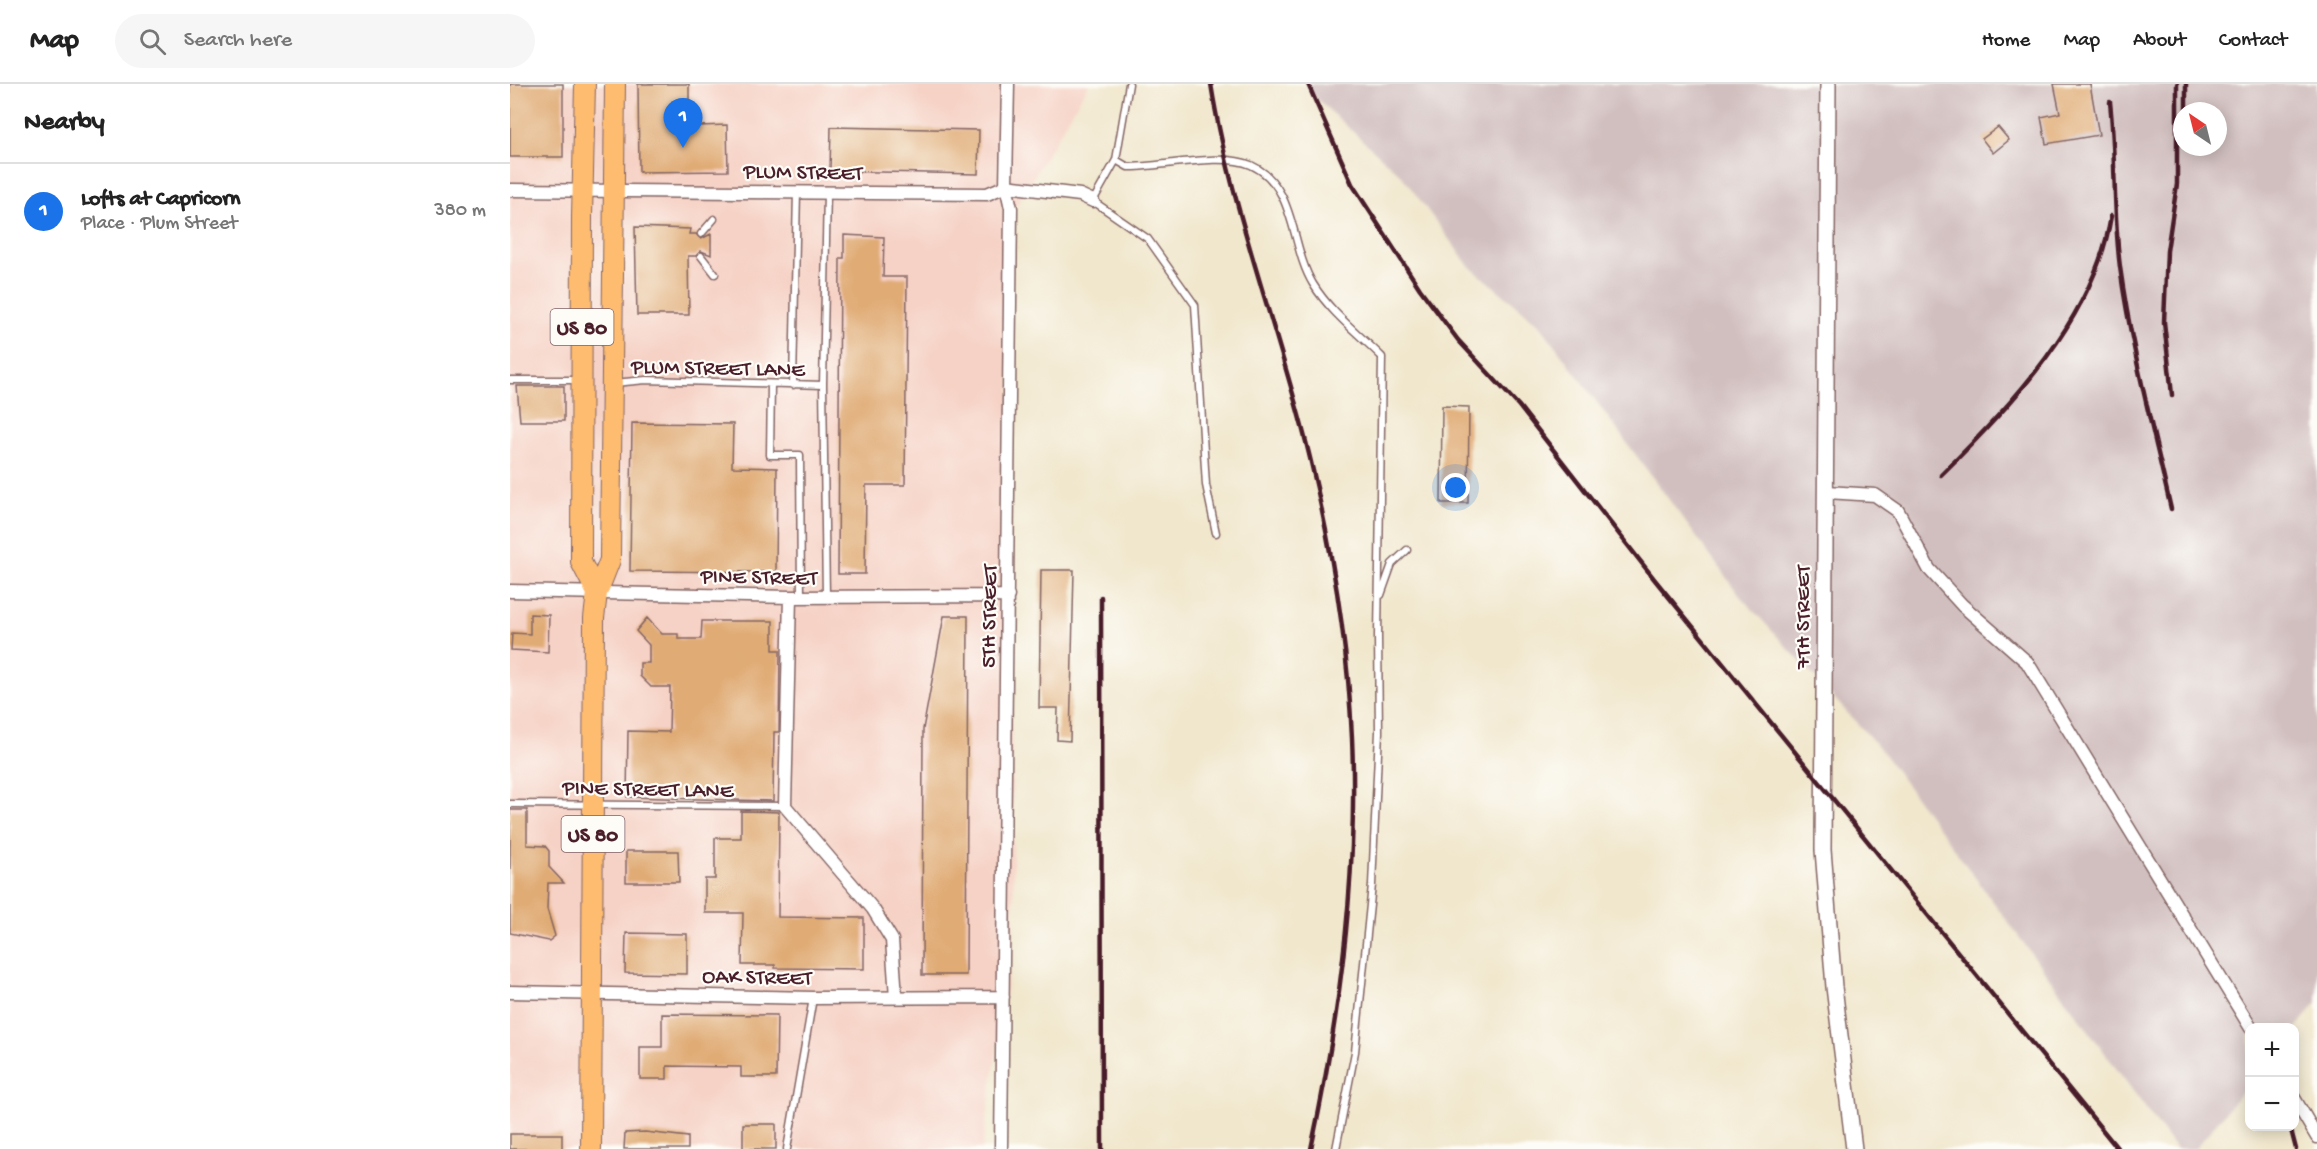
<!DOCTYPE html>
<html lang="en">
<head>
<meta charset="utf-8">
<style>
	body { margin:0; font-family:"Gochi Hand",sans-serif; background:#f6f6f6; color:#222 }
	.controls { position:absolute; right:18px; bottom:18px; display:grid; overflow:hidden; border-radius:12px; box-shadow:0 3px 15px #0003 }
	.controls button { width:54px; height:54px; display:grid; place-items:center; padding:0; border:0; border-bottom:2px solid #e0e0e0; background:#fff; color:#222; font:30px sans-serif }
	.compass { position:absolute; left:1663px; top:18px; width:54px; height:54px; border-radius:50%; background:#fff; box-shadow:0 3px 15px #0003; rotate:325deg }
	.you { position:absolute; left:946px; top:404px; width:21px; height:21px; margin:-15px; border:4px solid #fff; border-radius:50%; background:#1a73e8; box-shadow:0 0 0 9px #1a73e833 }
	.badge { display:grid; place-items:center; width:39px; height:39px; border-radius:50%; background:#1a73e8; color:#fff; font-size:20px; font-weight:700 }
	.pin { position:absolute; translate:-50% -50px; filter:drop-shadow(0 2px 3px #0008) }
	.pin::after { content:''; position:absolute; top:32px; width:21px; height:18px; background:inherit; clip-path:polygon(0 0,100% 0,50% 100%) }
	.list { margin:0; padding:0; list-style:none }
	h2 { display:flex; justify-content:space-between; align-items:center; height:78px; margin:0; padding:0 24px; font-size:26px }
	h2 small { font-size:20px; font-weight:400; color:#767676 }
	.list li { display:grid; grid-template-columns:39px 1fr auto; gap:18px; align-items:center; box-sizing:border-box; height:96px; padding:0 24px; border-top:2px solid #e0e0e0 }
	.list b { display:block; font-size:22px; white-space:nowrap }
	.list p { margin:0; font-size:20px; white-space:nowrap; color:#767676 }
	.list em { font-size:20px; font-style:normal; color:#767676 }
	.icon { flex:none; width:33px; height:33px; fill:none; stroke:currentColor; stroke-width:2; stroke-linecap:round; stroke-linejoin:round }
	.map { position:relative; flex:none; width:1807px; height:1065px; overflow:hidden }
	header { display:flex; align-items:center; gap:36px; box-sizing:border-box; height:84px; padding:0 30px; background:#fff; border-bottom:2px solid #e0e0e0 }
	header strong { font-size:28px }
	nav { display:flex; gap:33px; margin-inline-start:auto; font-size:21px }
	.search { width:420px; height:54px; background:#f6f6f6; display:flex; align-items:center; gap:15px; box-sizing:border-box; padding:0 21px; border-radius:33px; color:#767676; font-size:22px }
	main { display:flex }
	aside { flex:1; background:#fff }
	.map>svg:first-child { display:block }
</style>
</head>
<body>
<header>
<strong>Map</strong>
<div class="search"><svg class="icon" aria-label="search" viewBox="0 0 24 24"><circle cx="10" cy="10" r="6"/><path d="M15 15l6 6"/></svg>Search here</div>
<nav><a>Home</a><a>Map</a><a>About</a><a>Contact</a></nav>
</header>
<main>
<aside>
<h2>Nearby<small></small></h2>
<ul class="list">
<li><span class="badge">1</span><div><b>Lofts at Capricorn</b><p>Place · Plum Street</p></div><em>380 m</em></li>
</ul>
</aside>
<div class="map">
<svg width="1807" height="1065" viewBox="0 0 1807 1065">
	<rect width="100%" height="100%" fill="#fdfcf7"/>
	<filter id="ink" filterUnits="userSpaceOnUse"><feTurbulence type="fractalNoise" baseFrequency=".0167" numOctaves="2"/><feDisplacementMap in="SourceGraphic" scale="12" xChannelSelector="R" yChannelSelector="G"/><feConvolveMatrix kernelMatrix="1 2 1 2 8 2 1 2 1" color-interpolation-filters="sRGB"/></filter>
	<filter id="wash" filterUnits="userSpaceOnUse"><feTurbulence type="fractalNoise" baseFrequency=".008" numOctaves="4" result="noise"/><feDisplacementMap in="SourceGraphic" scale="24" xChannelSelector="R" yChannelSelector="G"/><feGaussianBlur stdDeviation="1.35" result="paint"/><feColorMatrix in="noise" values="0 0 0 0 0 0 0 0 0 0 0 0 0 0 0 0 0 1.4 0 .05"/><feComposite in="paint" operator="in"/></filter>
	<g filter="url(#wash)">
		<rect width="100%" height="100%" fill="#f1e7cd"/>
		<path fill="#f6d1c5" d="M0,0h579l-78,130 -2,224 5,499 -32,212h-472z"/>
		<path fill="#d1bfbf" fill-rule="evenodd" d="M796,0h1011v918l-22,27 -45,-1 -1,55 -54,66h-19l-298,-403 -138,-150 -200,-271 -71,-59 -67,-90 -85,-77zM1672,27h36v36h-36z"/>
		<g id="blocks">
			<path fill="#e0ab74" d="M0,0h53v73h-53z
				M128,0h51v33l10,9 28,-1 1,46 -89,1z
				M1544,0h36l9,51 -53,9 -5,-27 19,-4z
				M321,43l148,3 -1,44 -148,-3z
				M1488,43l11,13 -16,13 -11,-14z
				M125,143l55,2 -1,5h7l5,5 10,-5v21l-10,-4 -5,5h-8l1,59h-52z
				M334,151l40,2 -1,40h24l-2,208h-39l-1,89h-27l2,-316h4z
				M7,302h47v35h-44z
				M932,322l27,1 -1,96h-27z
				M122,339l101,1 -1,43 45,1 -1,104 -146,-1z
				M531,486h33l-4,171 -13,-1 1,-32h-19z
				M20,530l19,1 -1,37 -37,-2 1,-17 18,1z
				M434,532h24l-2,359h-44l1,-246z
				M137,534l15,16h16v5h23l1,-18h71v29h7l-1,82h-5l-1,69 -146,-4 1,-66 41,1 1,-45h-19l-11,-11v-13h9v-18l-13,-14z
				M0,726h17v35l18,1 4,5v16l15,16h-16l-1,26 8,27 -6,5 -39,-8z
				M231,727l38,1 -1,105 86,1v51l-89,-1v-3h-33l1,-52h-38v-34h10v-41h26z
				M116,767h52l1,31h-53z
				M116,849l61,1v40l-62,-1z
				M152,930l115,1 -1,62h-35v-10l-74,-1v13h-27v-32h22z
				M233,1040h33v25h-33z
				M135,1048l43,5v12h-64l1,-16z
				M0,1050h52v15h-52z"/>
		</g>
	</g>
	<g filter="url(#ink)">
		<use href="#blocks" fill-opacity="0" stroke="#846564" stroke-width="1.5"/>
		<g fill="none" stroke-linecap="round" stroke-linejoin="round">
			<g stroke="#846564" stroke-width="9">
				<path id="service" d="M619,0l-13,76 -23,41 55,38 47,66 11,180 10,48
					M606,76l12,7c34,0 94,-15 123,-2 46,21 39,82 62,119 17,28 46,50 69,73l-4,279 1,96 -7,153 -17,167 -19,97
					M191,150l13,-15
					M191,172l14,18
					M0,296h69
					M104,299l32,-3 177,5
					M261,300l-1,71h30l1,142
					M283,301l4,-194
					M871,511l11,-31 15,-14
					M316,512l-3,-211 4,-193
					M0,720l275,2
					M277,1065l26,-151"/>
			</g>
			<g stroke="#846564" stroke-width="15">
				<path id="minor" d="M0,106l477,4 19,-8 74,9 13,6
					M1317,408l48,3 23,16 31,58 33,36 65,57 224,366
					M0,507l280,6 218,-1
					M280,513l-5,209 88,103 19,31 4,57
					M0,908l303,6 190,-1
					M1784,1014l23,39
					M491,1065l10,-941 -5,-22 2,-102"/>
			</g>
			<g stroke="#846564" stroke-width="18">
				<path id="tertiary" d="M1318,0l-5,766 11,137 20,162"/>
			</g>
			<g stroke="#846564" stroke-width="22">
				<path id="primary" d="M75,0l-3,133 -1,345 16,31
					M81,1065l3,-531 3,-25 13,-33 5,-476"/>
			</g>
			<use href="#service" stroke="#fff" stroke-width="6"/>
			<use href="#minor" stroke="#fff" stroke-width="12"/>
			<use href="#tertiary" stroke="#fff" stroke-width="15"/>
			<use href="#primary" stroke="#fdbc70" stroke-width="20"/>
			<path stroke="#4a1f2b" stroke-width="4.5" d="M701,0c20,127 69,249 99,374 22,91 38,186 42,280 6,137 -12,277 -41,411
				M798,0l44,100 68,105 38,51 61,66 136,174 463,569
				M1600,18c6,55 3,110 10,165 11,81 33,162 51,242
				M1676,27v-27
				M1662,311l-8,-73 3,-71 10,-67v-100
				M1431,391c70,-69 154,-158 170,-259
				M591,513l1,552
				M1780,1042l6,23"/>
		</g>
	</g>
	<g text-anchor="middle" stroke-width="4.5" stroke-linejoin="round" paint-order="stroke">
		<g fill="#fdfcf7" stroke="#806168" stroke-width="1.5">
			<rect x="40.5" y="225" width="63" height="36" rx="4.5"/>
			<rect x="51.5" y="732" width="63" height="36" rx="4.5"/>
		</g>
		<g font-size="21" font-weight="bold" fill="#4a1f2b">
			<text x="72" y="250">US 80</text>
			<text x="83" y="757">US 80</text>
		</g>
		<g font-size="22" fill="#4a1f2b" stroke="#fdfcf7">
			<text transform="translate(293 86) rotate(1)" y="8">PLUM STREET</text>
			<text transform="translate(208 282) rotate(1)" y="8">PLUM STREET LANE</text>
			<text transform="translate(249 491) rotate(1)" y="8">PINE STREET</text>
			<text transform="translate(477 532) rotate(-89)" y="8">5TH STREET</text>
			<text transform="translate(1291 533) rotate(-90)" y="8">7TH STREET</text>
			<text transform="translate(138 703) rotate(1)" y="8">PINE STREET LANE</text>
			<text transform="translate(247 891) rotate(1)" y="8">OAK STREET</text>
		</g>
	</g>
</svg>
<div class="controls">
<button>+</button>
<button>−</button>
</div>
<svg class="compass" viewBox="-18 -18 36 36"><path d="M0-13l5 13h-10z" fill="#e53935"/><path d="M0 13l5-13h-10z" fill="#767676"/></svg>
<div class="you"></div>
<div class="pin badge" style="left:173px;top:64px">1</div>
</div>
</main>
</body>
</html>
